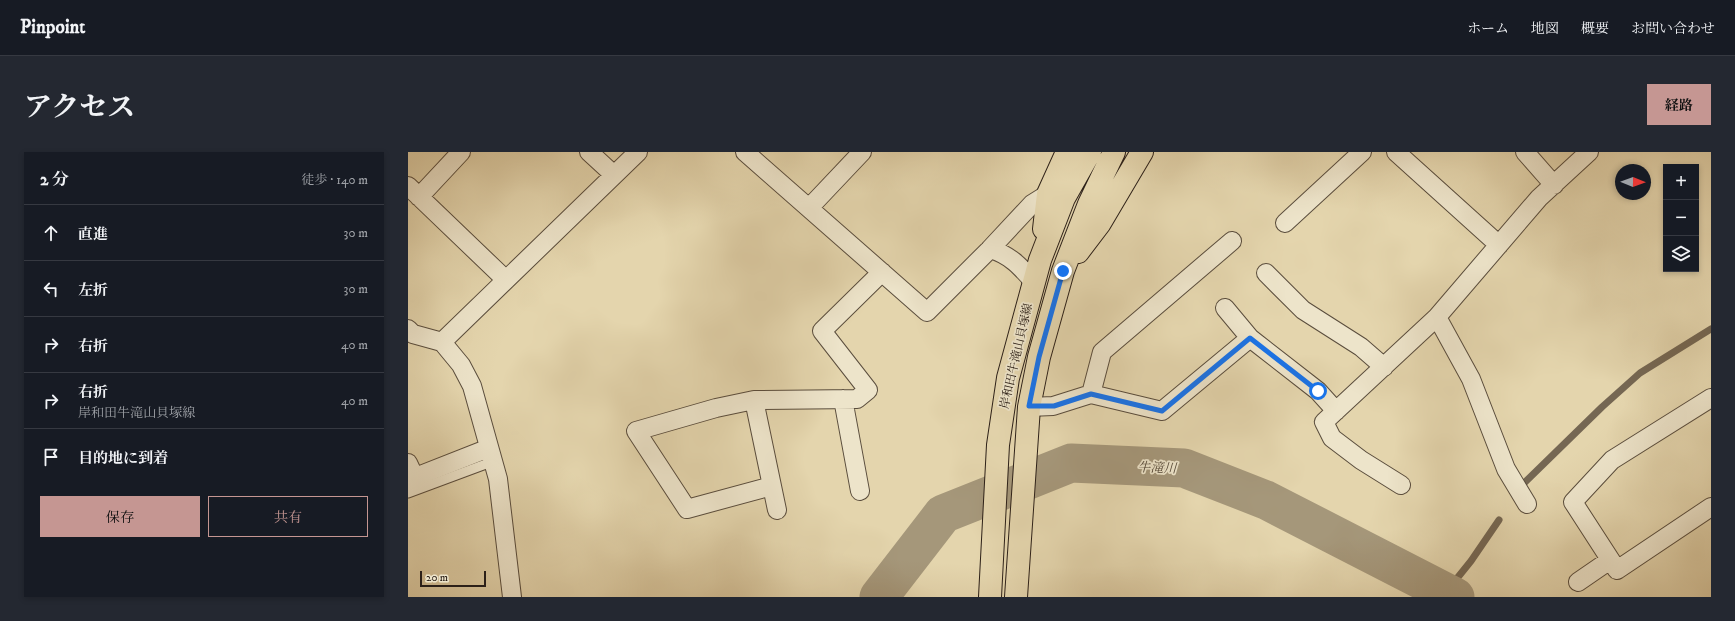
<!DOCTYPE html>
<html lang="ja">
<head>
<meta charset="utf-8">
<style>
	body { margin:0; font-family:"IM FELL DW Pica","Noto Serif JP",serif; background:#242831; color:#f1f3f6 }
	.controls { position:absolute; right:12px; top:12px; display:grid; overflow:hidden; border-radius:0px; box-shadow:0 2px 6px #0003 }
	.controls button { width:36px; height:36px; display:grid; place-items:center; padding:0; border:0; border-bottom:1px solid #363941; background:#171b24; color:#f1f3f6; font:20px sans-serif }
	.compass { position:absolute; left:1207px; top:12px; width:36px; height:36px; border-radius:50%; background:#171b24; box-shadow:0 2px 6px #0003; rotate:91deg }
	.scale { position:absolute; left:12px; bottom:10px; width:66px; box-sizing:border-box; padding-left:4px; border:2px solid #2c2018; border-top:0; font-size:11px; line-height:14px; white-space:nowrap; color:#2c2018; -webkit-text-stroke:3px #ede4ca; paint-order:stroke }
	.stop { position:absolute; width:12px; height:12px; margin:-9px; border:3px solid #1a73e8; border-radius:50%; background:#fff }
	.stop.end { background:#1a73e8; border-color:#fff; box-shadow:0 1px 4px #0008 }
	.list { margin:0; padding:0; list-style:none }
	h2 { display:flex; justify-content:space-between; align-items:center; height:52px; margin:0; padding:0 16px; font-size:17px }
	h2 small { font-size:13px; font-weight:400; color:#9ea1a6 }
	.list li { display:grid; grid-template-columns:26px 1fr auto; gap:12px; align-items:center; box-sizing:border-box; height:56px; padding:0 16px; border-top:1px solid #363941 }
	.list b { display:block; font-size:15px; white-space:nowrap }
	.list p { margin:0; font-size:13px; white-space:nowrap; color:#9ea1a6 }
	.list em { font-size:13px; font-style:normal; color:#9ea1a6 }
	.actions { display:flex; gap:8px; padding:12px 16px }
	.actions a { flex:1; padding:9px 0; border:1px solid #c59692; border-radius:0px; text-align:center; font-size:14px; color:#c59692 }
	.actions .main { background:#c59692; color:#111 }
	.icon { flex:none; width:22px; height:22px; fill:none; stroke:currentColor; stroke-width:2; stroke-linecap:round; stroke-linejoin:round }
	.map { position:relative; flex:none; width:1303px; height:445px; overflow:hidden; border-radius:0px }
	header { display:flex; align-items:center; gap:24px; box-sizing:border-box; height:56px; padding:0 20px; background:#171b24; border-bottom:1px solid #363941 }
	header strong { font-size:19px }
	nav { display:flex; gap:22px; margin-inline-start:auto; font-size:14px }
	.intro { display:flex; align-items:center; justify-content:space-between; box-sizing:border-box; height:96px; padding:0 24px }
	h1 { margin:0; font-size:28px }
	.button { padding:10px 18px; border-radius:0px; background:#c59692; color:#111; font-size:14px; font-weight:700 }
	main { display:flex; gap:24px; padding:0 24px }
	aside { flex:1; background:#171b24; border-radius:0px; box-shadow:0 2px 6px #0003 }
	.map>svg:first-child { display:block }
</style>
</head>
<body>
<header>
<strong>Pinpoint</strong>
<nav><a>ホーム</a><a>地図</a><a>概要</a><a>お問い合わせ</a></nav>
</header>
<div class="intro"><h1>アクセス</h1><a class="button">経路</a></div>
<main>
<aside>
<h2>2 分<small>徒歩 · 140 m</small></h2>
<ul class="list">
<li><svg class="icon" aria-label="ahead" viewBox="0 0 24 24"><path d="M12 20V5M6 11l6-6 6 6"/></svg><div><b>直進</b></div><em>30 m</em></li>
<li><svg class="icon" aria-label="left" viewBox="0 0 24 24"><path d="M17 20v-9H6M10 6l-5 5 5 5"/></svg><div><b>左折</b></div><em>30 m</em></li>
<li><svg class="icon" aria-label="right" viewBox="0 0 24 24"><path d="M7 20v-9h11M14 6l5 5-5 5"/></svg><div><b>右折</b></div><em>40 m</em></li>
<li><svg class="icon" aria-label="right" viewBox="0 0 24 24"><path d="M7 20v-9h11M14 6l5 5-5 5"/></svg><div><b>右折</b><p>岸和田牛滝山貝塚線</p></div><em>40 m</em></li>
<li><svg class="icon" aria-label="arrive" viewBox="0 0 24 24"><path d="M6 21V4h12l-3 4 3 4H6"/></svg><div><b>目的地に到着</b></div></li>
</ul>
<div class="actions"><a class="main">保存</a><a>共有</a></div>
</aside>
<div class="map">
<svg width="1303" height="445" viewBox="0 0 1303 445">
	<rect width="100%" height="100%" fill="#e4d5ad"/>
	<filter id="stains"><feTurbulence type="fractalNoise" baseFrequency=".005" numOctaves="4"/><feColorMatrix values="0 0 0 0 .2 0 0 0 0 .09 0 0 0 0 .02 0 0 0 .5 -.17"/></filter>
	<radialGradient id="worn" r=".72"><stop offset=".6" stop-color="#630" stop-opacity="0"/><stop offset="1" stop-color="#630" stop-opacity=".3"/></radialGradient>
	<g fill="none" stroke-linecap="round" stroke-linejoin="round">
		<path stroke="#756753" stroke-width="7" d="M1113,334l81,-79 38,-34 71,-44
			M1038,440l25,-31 28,-41"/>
		<path stroke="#a5977a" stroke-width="39" d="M471,445l64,-83 128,-51 113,5 82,32 189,97"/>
		<g stroke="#5a4d3d" stroke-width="11">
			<path id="lane" d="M0,341l86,-32"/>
		</g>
		<g stroke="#5a4d3d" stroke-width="20">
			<path id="street" d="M181,0l25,23
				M337,0l182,160 63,-63 42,-45 16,-10
				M988,0l103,93
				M1117,0l29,33
				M0,34l98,94
				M11,45l42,-45
				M401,56l53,-56
				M877,71l77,-71
				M582,97c20,6 30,17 43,32
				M858,121l37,37 58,37 23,20
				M817,156l25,30 68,53 18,20
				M1029,165l34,62 35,90 21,35
				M0,177l5,5 29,8 19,23 11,21 26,93 14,118
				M34,190l196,-190
				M683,242l11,-42 130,-111
				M1303,246l-99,62 -39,42 44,68 94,-63
				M435,247l17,92
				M346,248l23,110
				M621,255l24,-1 38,-12 71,17 88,-73
				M0,311l7,15
				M0,328l81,-32
				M993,333l-40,-25 -29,-22 -8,-16 113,-105 102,-119 50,-46
				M364,334l-85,23 -51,-78 80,-23 38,-8 103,-1 11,-9 -46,-59 60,-59
				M1170,430l32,-22"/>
		</g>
		<g stroke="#2c2018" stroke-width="24">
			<path id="primary" d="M636,77l4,-35 19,-42
				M670,100l22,-29 42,-71
				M582,445l8,-152 10,-67 32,-118 24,-62 26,-46
				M608,445l13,-190 10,-50 24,-86 26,-67 25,-52"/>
		</g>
		<use href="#lane" stroke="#ede4ca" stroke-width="9"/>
		<use href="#street" stroke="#ede4ca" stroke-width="18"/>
		<use href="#primary" stroke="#e4d5ad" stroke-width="22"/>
	</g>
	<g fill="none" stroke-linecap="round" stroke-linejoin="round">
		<path stroke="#1a73e8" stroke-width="5" d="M655,119l-24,86 -10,49h25l37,-12 71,17 88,-73 68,53"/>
	</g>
	<g text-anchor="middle" stroke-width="3.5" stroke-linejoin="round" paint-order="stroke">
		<g font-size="12" fill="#2c2018" stroke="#ede4ca">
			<text transform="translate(608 204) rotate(-77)" y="4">岸和田牛滝山貝塚線</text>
		</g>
		<g font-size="13" font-style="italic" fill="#564a3a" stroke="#ede4ca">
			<text transform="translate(749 315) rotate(2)" y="5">牛滝川</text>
		</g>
	</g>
	<rect width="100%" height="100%" filter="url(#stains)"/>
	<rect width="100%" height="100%" fill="url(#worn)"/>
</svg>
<div class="controls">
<button>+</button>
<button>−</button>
<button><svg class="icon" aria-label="layers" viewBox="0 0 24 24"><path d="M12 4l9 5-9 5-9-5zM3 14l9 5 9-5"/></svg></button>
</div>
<svg class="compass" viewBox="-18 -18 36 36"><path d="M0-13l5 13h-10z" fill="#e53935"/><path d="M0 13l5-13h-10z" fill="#9ea1a6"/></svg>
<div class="scale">20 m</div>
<div class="stop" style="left:910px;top:239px"></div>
<div class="stop end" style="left:655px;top:119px"></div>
</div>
</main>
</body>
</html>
